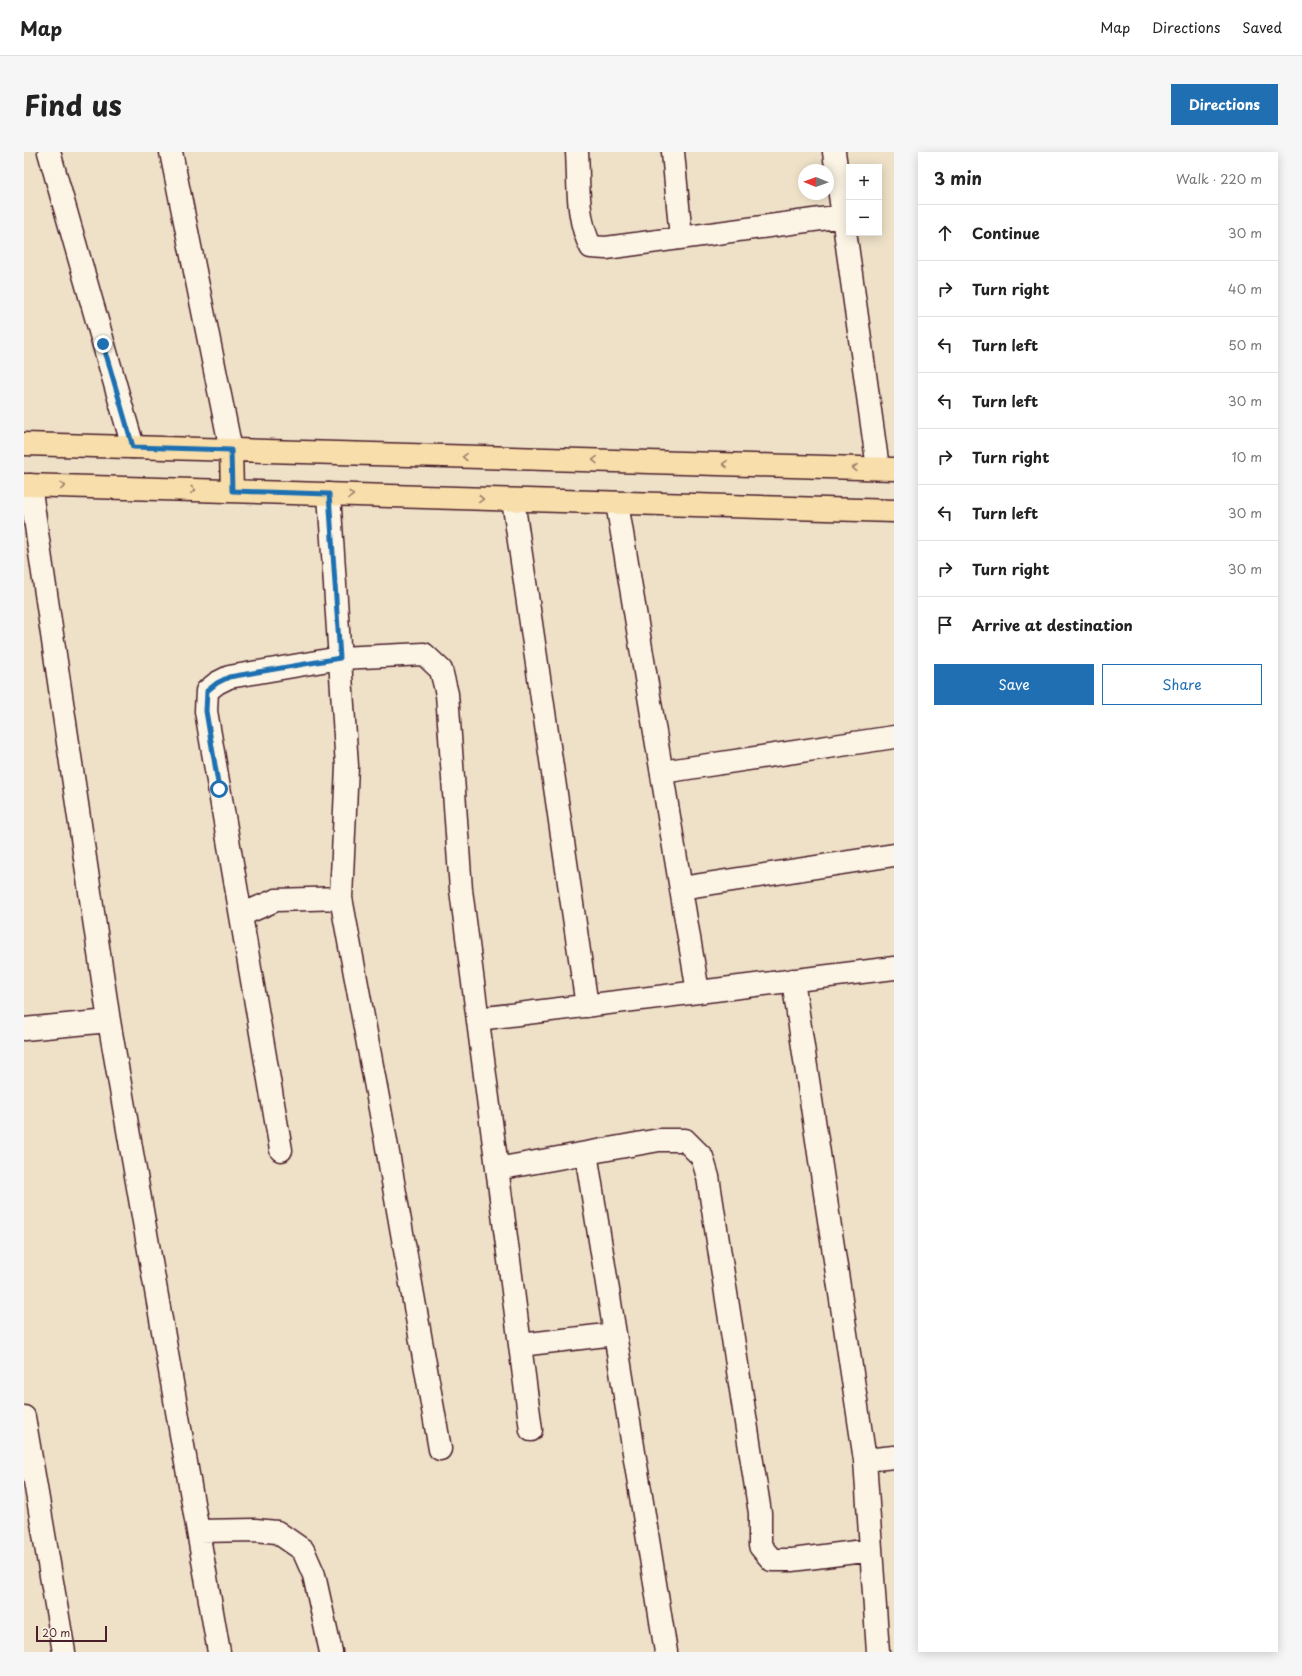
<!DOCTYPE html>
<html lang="en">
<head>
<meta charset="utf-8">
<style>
	body { margin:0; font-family:"Playpen Sans",sans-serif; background:#f6f6f6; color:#222 }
	.controls { position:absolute; right:12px; top:12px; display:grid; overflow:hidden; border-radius:0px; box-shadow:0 2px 10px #0003 }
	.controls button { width:36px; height:36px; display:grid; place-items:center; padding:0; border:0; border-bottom:1px solid #e0e0e0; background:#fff; color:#222; font:20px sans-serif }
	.compass { position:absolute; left:774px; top:12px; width:36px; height:36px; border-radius:50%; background:#fff; box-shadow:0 2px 10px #0003; rotate:271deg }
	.scale { position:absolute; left:12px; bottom:10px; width:71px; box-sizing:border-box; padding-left:4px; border:2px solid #4a1f2b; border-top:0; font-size:11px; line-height:14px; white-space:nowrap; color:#4a1f2b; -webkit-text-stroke:3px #fcf5e5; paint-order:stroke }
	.stop { position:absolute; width:12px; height:12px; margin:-9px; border:3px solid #1f6fb2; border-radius:50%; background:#fff }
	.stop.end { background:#1f6fb2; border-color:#fff; box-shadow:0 1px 4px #0008 }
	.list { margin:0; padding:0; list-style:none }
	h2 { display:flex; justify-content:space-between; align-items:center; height:52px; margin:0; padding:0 16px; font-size:17px }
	h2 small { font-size:13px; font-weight:400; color:#767676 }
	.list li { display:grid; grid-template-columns:26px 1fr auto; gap:12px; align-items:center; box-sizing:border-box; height:56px; padding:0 16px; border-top:1px solid #e0e0e0 }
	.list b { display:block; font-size:15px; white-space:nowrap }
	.list em { font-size:13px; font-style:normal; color:#767676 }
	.actions { display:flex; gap:8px; padding:12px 16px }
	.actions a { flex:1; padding:9px 0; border:1px solid #1f6fb2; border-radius:0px; text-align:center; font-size:14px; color:#1f6fb2 }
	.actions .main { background:#1f6fb2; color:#fff }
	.icon { flex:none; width:22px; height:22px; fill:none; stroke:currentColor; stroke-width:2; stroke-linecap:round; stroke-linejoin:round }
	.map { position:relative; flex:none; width:870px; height:1500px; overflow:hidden; border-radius:0px }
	header { display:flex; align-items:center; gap:24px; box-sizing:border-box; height:56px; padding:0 20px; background:#fff; border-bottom:1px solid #e0e0e0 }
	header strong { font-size:19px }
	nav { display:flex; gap:22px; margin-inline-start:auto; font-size:14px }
	.intro { display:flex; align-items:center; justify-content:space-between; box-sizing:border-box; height:96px; padding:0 24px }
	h1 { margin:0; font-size:28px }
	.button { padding:10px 18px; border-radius:0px; background:#1f6fb2; color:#fff; font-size:14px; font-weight:700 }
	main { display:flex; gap:24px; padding:0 24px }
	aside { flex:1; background:#fff; border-radius:0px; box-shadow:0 2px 10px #0003 }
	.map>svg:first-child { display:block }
</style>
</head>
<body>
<header>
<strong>Map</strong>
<nav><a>Map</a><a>Directions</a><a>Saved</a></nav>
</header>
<div class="intro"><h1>Find us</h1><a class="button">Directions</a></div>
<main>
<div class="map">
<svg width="870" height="1500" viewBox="0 0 870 1500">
	<rect width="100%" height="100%" fill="#eee1c8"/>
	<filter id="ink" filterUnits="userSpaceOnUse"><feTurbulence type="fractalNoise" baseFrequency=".025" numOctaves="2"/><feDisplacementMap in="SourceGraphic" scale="8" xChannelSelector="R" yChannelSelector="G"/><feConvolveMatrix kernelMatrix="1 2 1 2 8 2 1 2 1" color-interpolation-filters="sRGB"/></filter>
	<g filter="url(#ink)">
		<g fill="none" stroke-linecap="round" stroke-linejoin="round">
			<g stroke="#4a1f2b" stroke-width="25">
				<path id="minor" d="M25,0l84,295
					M147,0l60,298
					M553,0c2,31 -1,67 14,95l15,1 237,-32
					M649,0l8,86
					M810,0l44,316
					M6,333l79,536 110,631
					M305,342l18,272 -6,132 44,238 55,313
					M489,348l74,506
					M593,351l81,489
					M638,620l232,-35
					M657,736l213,-33
					M217,763l35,-15 65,-2
					M769,828l72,480 13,192
					M454,867l416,-51
					M0,877l85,-8
					M257,998l-75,-439 1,-20 10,-8 12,-6 111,-19 84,-4 17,16 6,24 14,196 70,540
					M562,1001l80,499
					M473,1017l162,-29h26l17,17 6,20 52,336v33l12,14h20l79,-10
					M496,1193l95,-11
					M0,1265l40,235
					M841,1308l29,-3
					M174,1379l57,-1 22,2 26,18 11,25 17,77"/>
			</g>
			<g stroke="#4a1f2b" stroke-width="25">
				<path id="major" d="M0,292l870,25
					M207,298l1,41
					M0,333l870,26"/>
			</g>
			<use href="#minor" stroke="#fcf5e5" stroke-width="22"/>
			<use href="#major" stroke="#f8deab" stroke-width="22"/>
		</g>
		<defs><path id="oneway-chevron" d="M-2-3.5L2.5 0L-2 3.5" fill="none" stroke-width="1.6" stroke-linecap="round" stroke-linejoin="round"/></defs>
		<g stroke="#a17e6b">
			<use href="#oneway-chevron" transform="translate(441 305) rotate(-178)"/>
			<use href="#oneway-chevron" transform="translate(571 308) rotate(-178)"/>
			<use href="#oneway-chevron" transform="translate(701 312) rotate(-178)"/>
			<use href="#oneway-chevron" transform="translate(831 316) rotate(-178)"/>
			<use href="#oneway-chevron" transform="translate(39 334) rotate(2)"/>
			<use href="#oneway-chevron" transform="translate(169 338) rotate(2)"/>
			<use href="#oneway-chevron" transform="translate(327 343) rotate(2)"/>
			<use href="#oneway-chevron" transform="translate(457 347) rotate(2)"/>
		</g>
	</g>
	<g fill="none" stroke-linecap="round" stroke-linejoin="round" filter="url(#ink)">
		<path stroke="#1f6fb2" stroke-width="5" d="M79,192l30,103 98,3 1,41 97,3 11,164 -111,19 -12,6 -10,8 -1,20 13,78"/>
	</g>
</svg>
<div class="controls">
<button>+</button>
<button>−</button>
</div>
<svg class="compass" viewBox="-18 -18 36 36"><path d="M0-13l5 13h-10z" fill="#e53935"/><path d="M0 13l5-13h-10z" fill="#767676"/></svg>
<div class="scale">20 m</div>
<div class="stop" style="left:195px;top:637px"></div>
<div class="stop end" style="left:79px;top:192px"></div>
</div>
<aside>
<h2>3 min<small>Walk · 220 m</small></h2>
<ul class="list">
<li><svg class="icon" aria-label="ahead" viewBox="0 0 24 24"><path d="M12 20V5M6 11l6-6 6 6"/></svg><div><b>Continue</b></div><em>30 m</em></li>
<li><svg class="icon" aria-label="right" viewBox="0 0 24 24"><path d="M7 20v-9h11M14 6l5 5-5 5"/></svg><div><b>Turn right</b></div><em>40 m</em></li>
<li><svg class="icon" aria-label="left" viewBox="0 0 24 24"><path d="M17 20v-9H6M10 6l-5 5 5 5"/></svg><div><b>Turn left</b></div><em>50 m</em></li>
<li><svg class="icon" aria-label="left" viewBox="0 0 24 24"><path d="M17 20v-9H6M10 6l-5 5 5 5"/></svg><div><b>Turn left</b></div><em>30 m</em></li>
<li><svg class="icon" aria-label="right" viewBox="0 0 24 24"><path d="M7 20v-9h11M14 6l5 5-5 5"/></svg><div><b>Turn right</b></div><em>10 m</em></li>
<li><svg class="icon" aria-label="left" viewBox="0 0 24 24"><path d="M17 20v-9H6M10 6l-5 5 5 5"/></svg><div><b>Turn left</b></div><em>30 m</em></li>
<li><svg class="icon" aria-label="right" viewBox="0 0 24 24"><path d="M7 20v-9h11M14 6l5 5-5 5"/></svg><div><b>Turn right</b></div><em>30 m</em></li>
<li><svg class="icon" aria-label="arrive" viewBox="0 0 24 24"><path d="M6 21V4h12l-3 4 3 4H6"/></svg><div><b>Arrive at destination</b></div></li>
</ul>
<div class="actions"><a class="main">Save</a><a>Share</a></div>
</aside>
</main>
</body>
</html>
